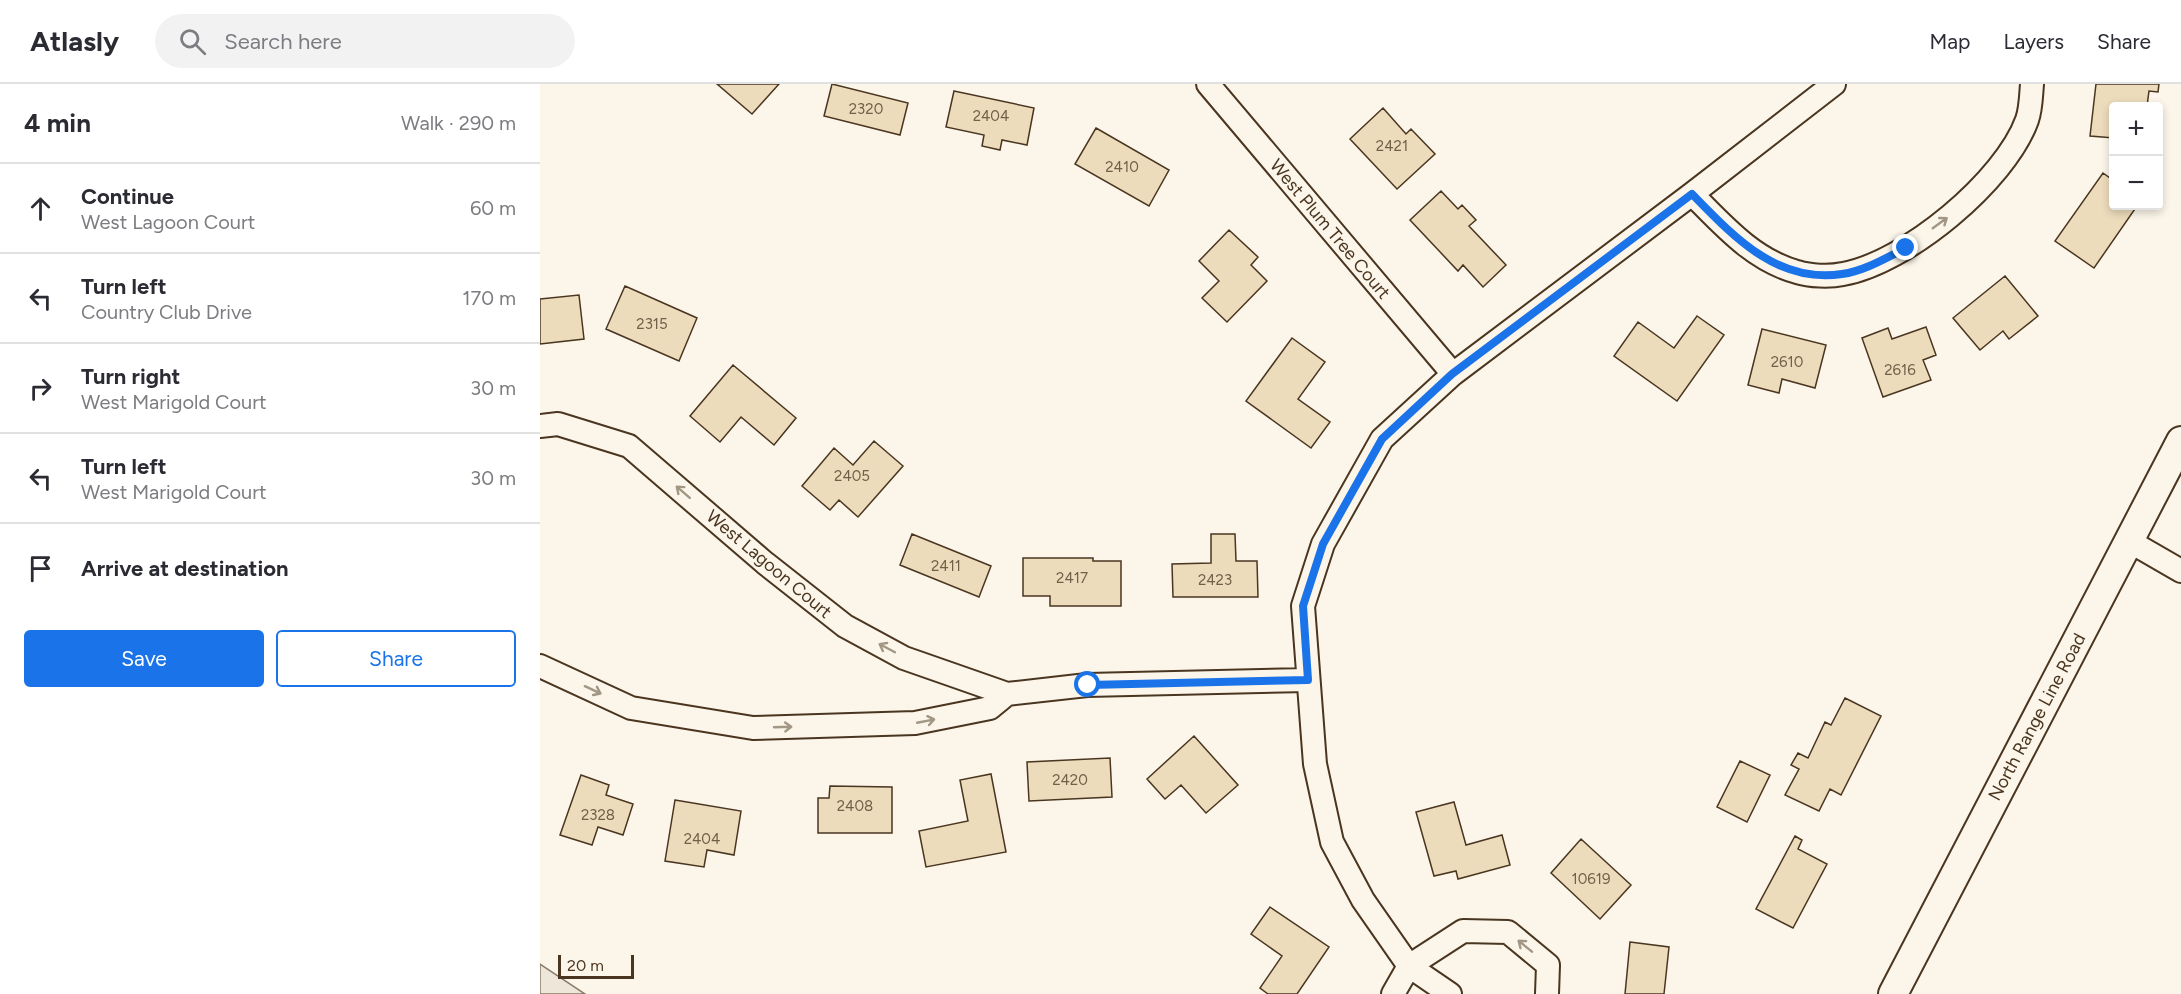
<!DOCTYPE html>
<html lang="en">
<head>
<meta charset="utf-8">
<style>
	body { margin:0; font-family:Figtree,sans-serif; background:#f2f2f3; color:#2b2b33 }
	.controls { position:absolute; right:18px; top:18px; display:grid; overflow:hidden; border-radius:6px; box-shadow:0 3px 9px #0003 }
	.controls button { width:54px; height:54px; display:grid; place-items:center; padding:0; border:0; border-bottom:2px solid #e1e1e2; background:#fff; color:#2b2b33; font:30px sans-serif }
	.scale { position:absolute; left:18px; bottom:15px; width:76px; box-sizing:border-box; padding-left:6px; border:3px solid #4a3520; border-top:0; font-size:16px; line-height:21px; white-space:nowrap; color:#4a3520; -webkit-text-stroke:4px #fbf6e9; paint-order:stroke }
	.stop { position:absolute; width:18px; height:18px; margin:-14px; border:4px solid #1a73e8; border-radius:50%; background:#fff }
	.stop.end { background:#1a73e8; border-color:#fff; box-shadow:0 2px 6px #0008 }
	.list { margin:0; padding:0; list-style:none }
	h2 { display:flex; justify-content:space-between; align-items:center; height:78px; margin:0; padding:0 24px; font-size:26px }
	h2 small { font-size:20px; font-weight:400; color:#7c7c81 }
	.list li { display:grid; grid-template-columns:39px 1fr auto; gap:18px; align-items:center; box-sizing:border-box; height:90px; padding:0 24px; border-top:2px solid #e1e1e2 }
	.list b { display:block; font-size:22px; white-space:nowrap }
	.list p { margin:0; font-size:20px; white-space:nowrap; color:#7c7c81 }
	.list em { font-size:20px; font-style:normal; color:#7c7c81 }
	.actions { display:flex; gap:12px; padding:18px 24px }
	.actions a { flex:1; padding:14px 0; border:2px solid #1a73e8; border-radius:6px; text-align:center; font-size:21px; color:#1a73e8 }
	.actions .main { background:#1a73e8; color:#fff }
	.icon { flex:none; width:33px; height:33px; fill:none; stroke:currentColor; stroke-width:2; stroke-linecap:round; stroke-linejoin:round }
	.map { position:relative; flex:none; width:1641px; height:910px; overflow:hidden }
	header { display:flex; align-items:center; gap:36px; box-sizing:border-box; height:84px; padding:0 30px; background:#fff; border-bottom:2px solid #e1e1e2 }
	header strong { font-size:28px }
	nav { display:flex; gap:33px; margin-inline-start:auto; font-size:21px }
	.search { width:420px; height:54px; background:#f2f2f3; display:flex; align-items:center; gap:15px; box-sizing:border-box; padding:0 21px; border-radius:33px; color:#7c7c81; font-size:22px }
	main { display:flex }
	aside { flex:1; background:#fff }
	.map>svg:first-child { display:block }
</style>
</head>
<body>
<header>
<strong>Atlasly</strong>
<div class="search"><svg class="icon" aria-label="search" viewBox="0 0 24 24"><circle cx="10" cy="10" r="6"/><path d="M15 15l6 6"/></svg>Search here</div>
<nav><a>Map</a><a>Layers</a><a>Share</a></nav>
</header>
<main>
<aside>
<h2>4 min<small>Walk · 290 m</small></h2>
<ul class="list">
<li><svg class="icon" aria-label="ahead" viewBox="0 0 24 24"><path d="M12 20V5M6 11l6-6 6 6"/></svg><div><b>Continue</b><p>West Lagoon Court</p></div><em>60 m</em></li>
<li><svg class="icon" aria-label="left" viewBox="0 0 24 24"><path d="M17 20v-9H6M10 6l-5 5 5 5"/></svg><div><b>Turn left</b><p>Country Club Drive</p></div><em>170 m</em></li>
<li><svg class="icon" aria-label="right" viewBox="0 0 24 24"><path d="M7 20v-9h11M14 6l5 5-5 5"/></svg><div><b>Turn right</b><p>West Marigold Court</p></div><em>30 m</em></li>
<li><svg class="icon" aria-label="left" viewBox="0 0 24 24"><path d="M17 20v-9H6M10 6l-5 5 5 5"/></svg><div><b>Turn left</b><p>West Marigold Court</p></div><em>30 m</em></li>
<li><svg class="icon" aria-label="arrive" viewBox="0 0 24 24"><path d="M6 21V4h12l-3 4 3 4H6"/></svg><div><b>Arrive at destination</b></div></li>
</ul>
<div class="actions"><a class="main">Save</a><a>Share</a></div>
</aside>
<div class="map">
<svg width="1641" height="910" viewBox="0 0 1641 910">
	<rect width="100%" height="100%" fill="#fbf6e9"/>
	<path fill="#ede6d9" stroke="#887966" stroke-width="1.5" d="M0,880l45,30h-45z"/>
	<path fill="#ecdcbc" stroke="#4a3520" stroke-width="1.5" d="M177,0h62l-27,30z
		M292,0l76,19 -8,32 -76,-19z
		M1556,0h63l-1,8 -9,-1 -2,15h-33v32l-24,-2z
		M414,7l80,17 -7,37 -25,-5 -2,10 -18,-4 2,-11 -38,-8z
		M843,24l23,26 5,-5 24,25 -38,35 -47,-50z
		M556,44l73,42 -20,36 -74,-42z
		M1563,89l11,8v25h23l-43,62 -39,-27z
		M901,107l17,18 4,-4 14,15 -7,6 37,39 -23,22 -20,-22 -5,6 -48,-51z
		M689,146l29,27 -7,8 16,16 -40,41 -25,-24 17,-17 -20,-20z
		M1465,192l33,40 -29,23 -6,-8 -23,19 -27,-32z
		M85,202l72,32 -18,43 -73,-32z
		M39,211l5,44 -44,5v-45z
		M1157,232l27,19 -47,66 -63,-45 24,-34 36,26z
		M1386,243l10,28 -13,5 8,20 -48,17 -21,-59 26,-10 4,11z
		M1222,245l64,16 -11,43 -33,-9 -3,14 -31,-8z
		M752,254l33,24 -27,37 32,23 -19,26 -65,-47z
		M193,281l63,53 -22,27 -33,-28 -21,25 -30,-26z
		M334,357l29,25 -45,51 -19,-17 -9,10 -28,-24 32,-38 19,17z
		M372,450l79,32 -12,31 -79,-32z
		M671,450h24l1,27h21l1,36h-85l-1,-33 39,-1z
		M483,474h70v3h28v45h-71v-10h-27z
		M1305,614l36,18 -40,79 -11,-6 -11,22 -34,-16 14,-26 -8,-4 7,-12 10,5 17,-36 6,3z
		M654,652l44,49 -32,28 -25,-28 -16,14 -18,-20z
		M570,674l2,39 -83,4 -2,-39z
		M1200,677l30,14 -23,47 -30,-15z
		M451,690l15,78 -80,15 -7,-36 49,-10 -8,-41z
		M41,691l28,10 -3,10 27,9 -10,31 -25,-8 -6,18 -32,-10z
		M290,702l62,1v46h-74v-35h11z
		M135,716l66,11 -7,44 -27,-5 -3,17 -39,-6z
		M914,718l12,43 36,-10 8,30 -52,14 -2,-8 -22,5 -18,-64z
		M1255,752l7,4 -4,9 29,15 -34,64 -37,-19z
		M1041,755l50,46 -31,34 -49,-46z
		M730,823l59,40 -32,47h-29l-8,-6 22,-32 -31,-22z
		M1090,858l39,5 -5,47h-39z"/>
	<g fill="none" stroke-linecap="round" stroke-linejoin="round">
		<g stroke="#4a3520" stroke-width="26">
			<path id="minor" d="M668,0l245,290
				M1152,110c31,31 61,66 105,78 13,4 32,5 46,2 63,-11 162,-93 184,-154 4,-11 4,-25 5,-36
				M0,342l18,-2 71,22 136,117 80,63 59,32 103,36 -17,14 -75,15 -162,5 -122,-20 -91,-42
				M1589,457l52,30
				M467,610l80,-9 221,-5
				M853,910l16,-28 54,-35 45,1 40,33 -1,29
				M910,910l-41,-28 -46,-66 -31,-58 -17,-78 -12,-158 20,-62 59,-105 71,-65 239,-180 142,-110"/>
		</g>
		<g stroke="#4a3520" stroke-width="32">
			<path id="tertiary" d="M1353,910l288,-553"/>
		</g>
		<use href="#minor" stroke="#fbf6e9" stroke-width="22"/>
		<use href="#tertiary" stroke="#fbf6e9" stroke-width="28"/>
	</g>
	<defs><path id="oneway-shaft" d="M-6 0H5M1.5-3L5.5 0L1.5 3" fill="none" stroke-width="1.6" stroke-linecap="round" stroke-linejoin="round" transform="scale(1.5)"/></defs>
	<g stroke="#a29684">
		<use href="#oneway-shaft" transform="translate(1400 139) rotate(-36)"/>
		<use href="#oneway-shaft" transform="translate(143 408) rotate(-139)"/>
		<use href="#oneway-shaft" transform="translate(347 564) rotate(-152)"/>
		<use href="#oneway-shaft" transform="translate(53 606) rotate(25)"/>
		<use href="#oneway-shaft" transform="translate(386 637) rotate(-11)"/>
		<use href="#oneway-shaft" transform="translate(243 643) rotate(-2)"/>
		<use href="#oneway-shaft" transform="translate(985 862) rotate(-141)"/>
	</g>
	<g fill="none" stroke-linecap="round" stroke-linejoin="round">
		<path stroke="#1a73e8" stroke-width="8" d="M548,601l220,-5 -5,-74 20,-62 59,-105 70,-65 240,-180c41,42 85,90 150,80 22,-3 44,-16 64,-26"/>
	</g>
	<g text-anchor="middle" stroke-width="4.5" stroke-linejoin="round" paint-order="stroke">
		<g font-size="15" fill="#725f47">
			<text x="326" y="30">2320</text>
			<text x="451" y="37">2404</text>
			<text x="852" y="67">2421</text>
			<text x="582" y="88">2410</text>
			<text x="112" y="245">2315</text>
			<text x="1247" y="283">2610</text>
			<text x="1360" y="291">2616</text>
			<text x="312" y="397">2405</text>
			<text x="406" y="487">2411</text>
			<text x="532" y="499">2417</text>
			<text x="675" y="501">2423</text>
			<text x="530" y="701">2420</text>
			<text x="315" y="727">2408</text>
			<text x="58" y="736">2328</text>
			<text x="162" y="760">2404</text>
			<text x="1051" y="800">10619</text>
		</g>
		<g font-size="18" fill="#4a3520" stroke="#fbf6e9">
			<text transform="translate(790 145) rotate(50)" y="6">West Plum Tree Court</text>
			<text transform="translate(229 480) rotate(40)" y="6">West Lagoon Court</text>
			<text transform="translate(1497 633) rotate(-62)" y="6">North Range Line Road</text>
		</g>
	</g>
</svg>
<div class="controls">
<button>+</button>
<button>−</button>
</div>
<div class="scale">20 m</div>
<div class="stop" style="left:548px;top:601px"></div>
<div class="stop end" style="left:1366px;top:164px"></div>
</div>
</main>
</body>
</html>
